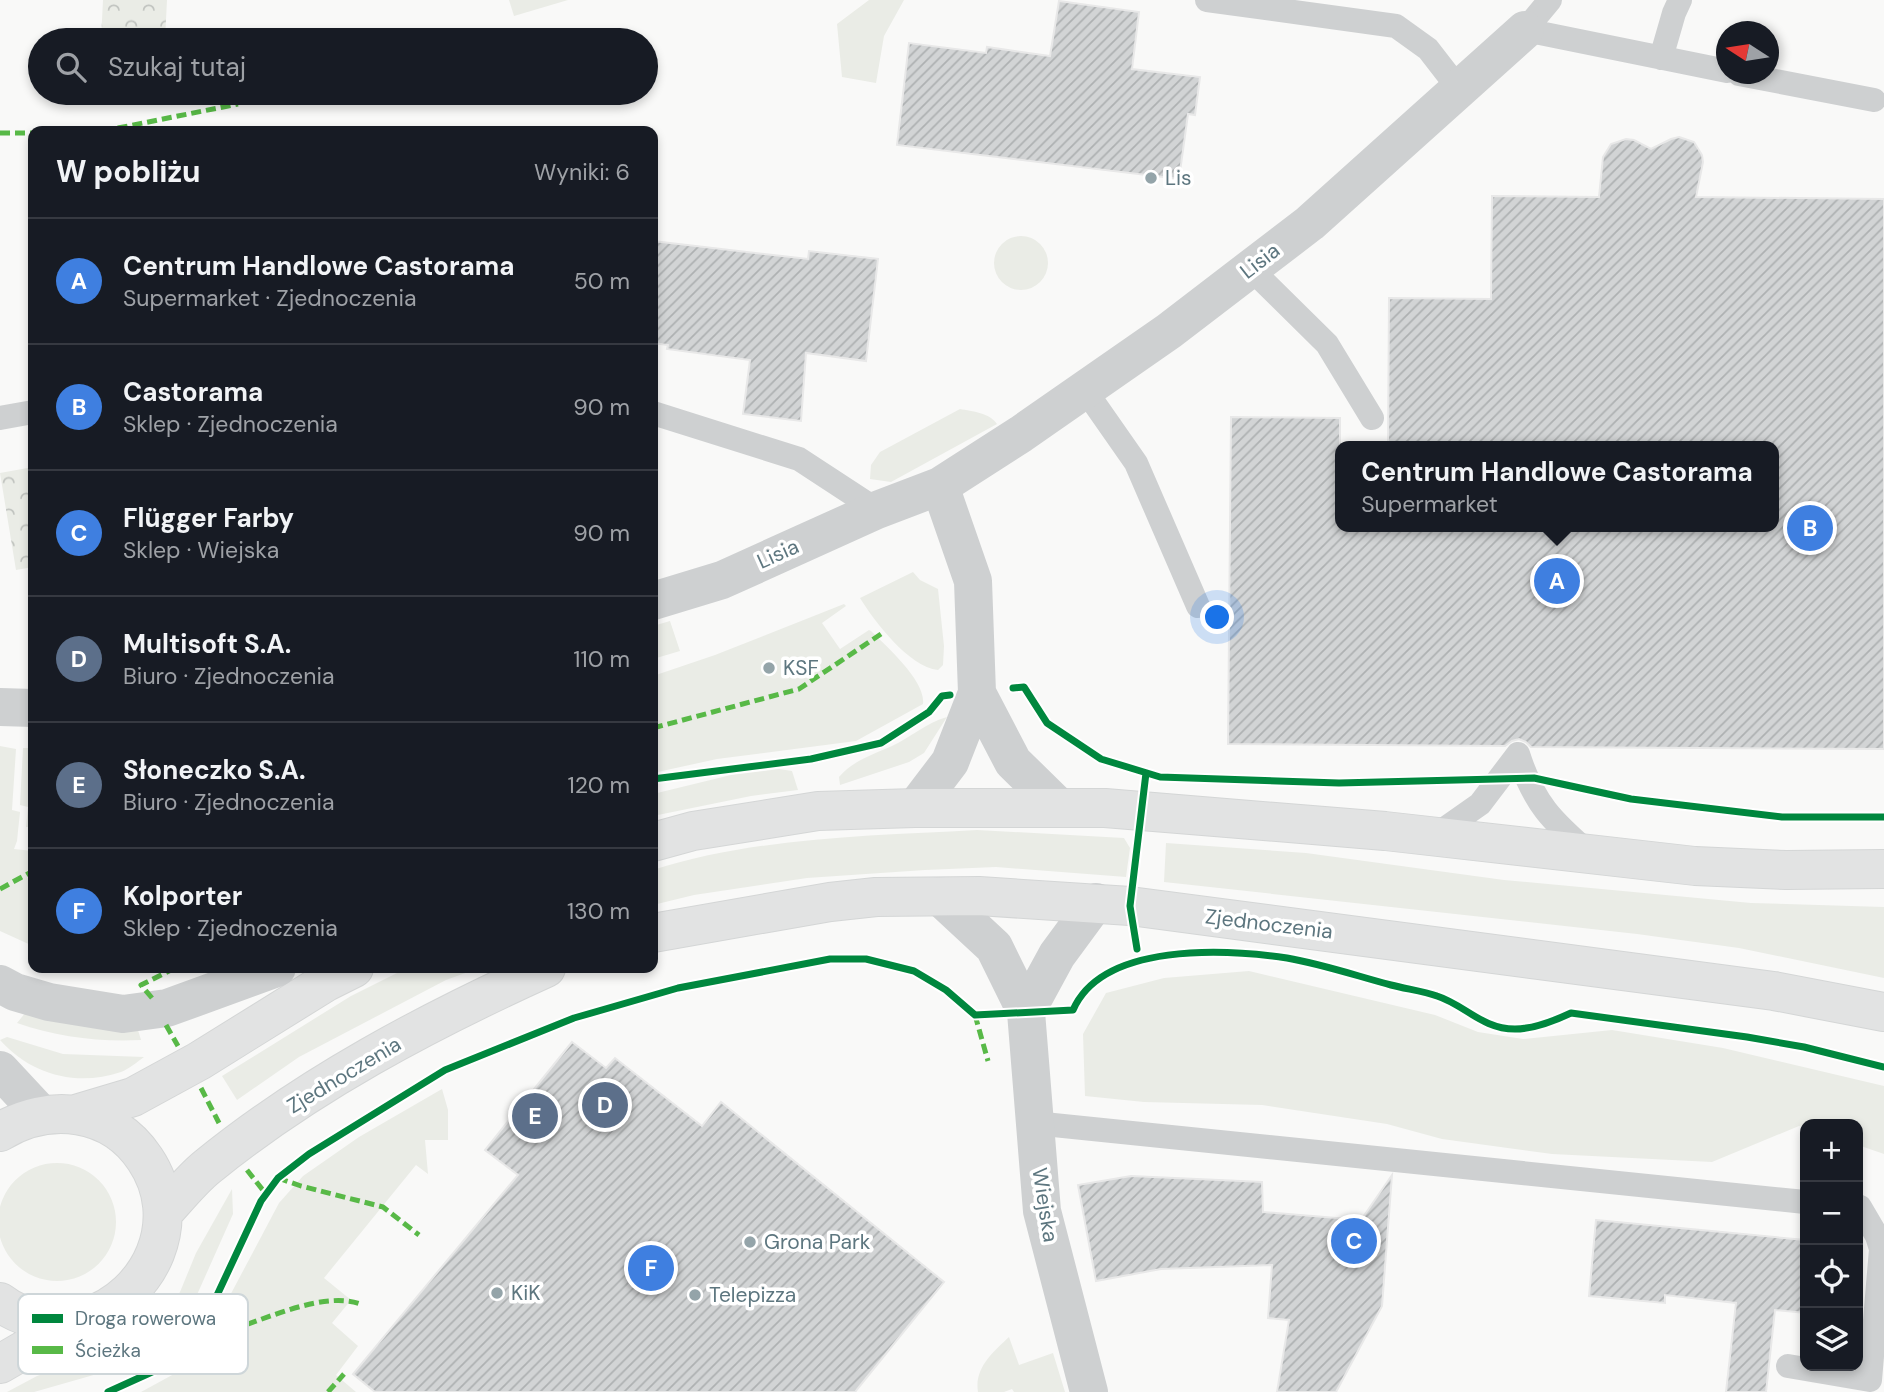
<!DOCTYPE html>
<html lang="pl">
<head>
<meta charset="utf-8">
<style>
	body { margin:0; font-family:"DM Sans",sans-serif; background:#20242c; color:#f1f3f6 }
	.controls { position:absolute; right:21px; bottom:21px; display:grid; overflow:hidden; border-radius:14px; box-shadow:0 4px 10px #0003 }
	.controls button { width:63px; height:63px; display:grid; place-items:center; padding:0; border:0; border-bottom:2px solid #363941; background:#171b24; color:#f1f3f6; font:35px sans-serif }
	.compass { position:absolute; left:1716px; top:21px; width:63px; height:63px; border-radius:50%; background:#171b24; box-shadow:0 4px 10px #0003; rotate:282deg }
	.you { position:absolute; left:1218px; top:618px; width:24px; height:24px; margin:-18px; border:5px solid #fff; border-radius:50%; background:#1a73e8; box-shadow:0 0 0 10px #1a73e833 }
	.badge { display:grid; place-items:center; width:46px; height:46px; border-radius:50%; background:#94a4a9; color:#fff; font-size:23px; font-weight:700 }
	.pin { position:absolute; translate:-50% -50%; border:4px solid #fff; box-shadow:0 2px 7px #0006 }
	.popup { position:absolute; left:1335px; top:441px; width:444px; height:91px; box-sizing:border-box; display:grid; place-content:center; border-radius:14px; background:#171b24; filter:drop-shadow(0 2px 5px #0005); font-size:23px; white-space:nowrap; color:#9ea1a6 }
	.popup b { font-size:26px; color:#f1f3f6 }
	.popup::after { content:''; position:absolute; left:50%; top:100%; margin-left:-14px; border:14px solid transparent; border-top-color:#171b24 }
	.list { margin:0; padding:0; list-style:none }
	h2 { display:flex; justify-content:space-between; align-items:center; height:91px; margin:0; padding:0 28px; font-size:30px }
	h2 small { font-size:23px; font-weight:400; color:#9ea1a6 }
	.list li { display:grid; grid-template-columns:46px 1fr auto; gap:21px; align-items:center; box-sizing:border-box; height:126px; padding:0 28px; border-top:2px solid #363941 }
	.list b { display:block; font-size:26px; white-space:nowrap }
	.list p { margin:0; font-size:23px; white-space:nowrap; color:#9ea1a6 }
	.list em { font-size:23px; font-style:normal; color:#9ea1a6 }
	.icon { flex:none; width:38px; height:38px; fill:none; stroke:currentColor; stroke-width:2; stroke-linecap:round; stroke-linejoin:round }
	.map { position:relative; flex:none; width:1884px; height:1392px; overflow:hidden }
	.search { position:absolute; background:#171b24; box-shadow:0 4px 10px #0003; left:28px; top:28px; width:630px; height:77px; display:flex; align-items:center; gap:18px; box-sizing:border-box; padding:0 24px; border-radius:38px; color:#9ea1a6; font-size:26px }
	.panel { position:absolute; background:#171b24; box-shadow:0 4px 10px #0003; left:28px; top:126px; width:630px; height:847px; border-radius:14px }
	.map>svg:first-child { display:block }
</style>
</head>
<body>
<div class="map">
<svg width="1884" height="1392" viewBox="0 0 1884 1392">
	<defs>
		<pattern id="park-crowns" width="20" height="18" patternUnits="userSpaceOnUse" patternTransform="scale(1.75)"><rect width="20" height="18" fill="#eaece6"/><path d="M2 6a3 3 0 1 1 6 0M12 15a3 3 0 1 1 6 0" fill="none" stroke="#c1c4c0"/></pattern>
		<pattern id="building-hatch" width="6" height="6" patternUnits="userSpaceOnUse" patternTransform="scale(1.75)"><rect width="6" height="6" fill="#d2d4d5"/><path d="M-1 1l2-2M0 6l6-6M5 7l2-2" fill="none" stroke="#aeb1b2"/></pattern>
	</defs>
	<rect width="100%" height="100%" fill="#f9f9f8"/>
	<path fill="#eaece6" d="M509,0h59l-54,16z
		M869,0h35l-20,36 -8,47 -34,-6 -5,-53z
		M994 263a27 27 0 1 1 54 0a27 27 0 1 1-54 0Z
		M960,409c12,2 30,4 37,15l-106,58 -21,-3 1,-14 9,-13z
		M913,572l7,8 18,9 6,57 -1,19 -5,5c-29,-3 -64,-49 -78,-72z
		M844,604l2,2 -24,17 18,26 29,-19 2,1c16,16 55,50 52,73l-67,37 -139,18 -64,14v-97l62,-21z
		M670,621l10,30 -27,8v-33z
		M947,717l-23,36 -15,9 -69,23 -1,-8c13,-16 35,-23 53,-31 19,-9 34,-23 55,-29z
		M0,746l16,3 -4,61 8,2 -3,29 -3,8 19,2v95l-33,-15z
		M23,748h10v79h-7l2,-20 -8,-2z
		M779,769l13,2 6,19 -47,6 -98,20v-22l78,-19z
		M977,830l147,8 6,10 -4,29 -130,-10 -71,3 -118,8 -113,17 -41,10v-35c104,-33 216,-34 324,-40z
		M1166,843l140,10 198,27 247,23 133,4v71l-145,-30 -102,-14 -473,-52z
		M407,968h72l-33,12 -147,77 -62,43 -15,-24 129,-80z
		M1249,971l186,44 43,17 45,7 89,-9 111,18 161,38v68l-26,-9v-21h-53v4l-6,-2 -87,36 -160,-8 -110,-15 -55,-15 -125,-19 -118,-3 -59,-6 -2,-62 23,-41 58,-15z
		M26,1012l112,18 3,10c-43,2 -84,-3 -124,-17z
		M7,1037l56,17 81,3c-7,5 -15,12 -23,15 -44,15 -90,3 -121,-32z
		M442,1089l6,21v30h-23l3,34 -12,-9 -92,113 27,22 -19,23 26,23 -22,29 20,17h-215l33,-18 34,-37 71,-134 24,-27 56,-39z
		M-2 1222a59 59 0 1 1 118 0a59 59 0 1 1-118 0Z
		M232,1189l1,25 -37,83 -35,45 -43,26 -84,24h-27l30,-16 88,-31 26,-15 29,-38 16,-39z
		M1009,1337l10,28 34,-12 12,39h-51l-2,-3 -8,3h-26c-4,-24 15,-40 31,-55z"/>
	<path fill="url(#park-crowns)" d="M103,0h64l-2,40h-64z
		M33,467v100l-17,3 -16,-97z"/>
	<path fill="url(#building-hatch)" stroke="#e8e8e8" stroke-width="2" d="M1059,1l80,11 -7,57 68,8 -5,38 -7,-1 -9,65 -282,-34 12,-102 77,10 1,-6 63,9z
		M1679,137l15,5 8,13 1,7 -7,35 188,2v550l-353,-2 -5,-5 -7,-3 -7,2 -7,5 -277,-2 3,-327 109,1v109h434v-81h-386l1,-148 102,1 1,-103 107,1 4,-40 8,-13 15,-5 8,1 17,9 20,-10z
		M653,241l155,18 1,-8 69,8 -12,102 -60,-8 -5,68 -58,-7 7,-54 -83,-11 1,-4 -15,-2z
		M572,1042l34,26 9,-10 87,68 19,-24 223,180 -89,110h-480l-22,-18 165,-199 -33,-25z
		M1392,1175l-10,131 -46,86h-59l12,-72 -21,-2 4,-53 -111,4 -65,12 -18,-96 53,-9 131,6 1,30 98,8z
		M1596,1220l209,20v73l-30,-3 -9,82h-40l10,-89 -71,-8v8l-76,-7z"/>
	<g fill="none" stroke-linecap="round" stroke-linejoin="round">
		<g stroke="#d4d6d6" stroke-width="40">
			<path id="secondary" d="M653,842l40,-11 125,-20 97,-3h190l280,23 310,35 91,4 98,-1
				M653,933l177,-31 46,-5 103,-1 151,10 644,85 110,21
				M76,1114l57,-17 66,-36 127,-79 28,-14
				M0,1132c49,-30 112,-23 145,27 41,61 6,137 -59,158 -28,9 -63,3 -86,-15
				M163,1213c14,-15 28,-33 44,-46 102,-83 220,-145 339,-199
				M0,1364l76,-44"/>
		</g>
		<path stroke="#ced0d1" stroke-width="24" d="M1207,0l189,26 32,23 31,40
			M1550,0l-25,30 202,41
			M1661,58l13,-45 6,-13
			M1739,74l135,26
			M1251,269l76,75 45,74
			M1085,390l51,73 62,143
			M653,413l146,46 78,51
			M0,418l33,-6
			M1518,754c16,50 34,67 72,100
			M1433,837l47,-33 38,-50
			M1034,1123l771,79
			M1788,1366l82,14 11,-131 -4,-13 -17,-29h-2"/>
		<path stroke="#ced0d1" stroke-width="38" d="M940,486l81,-52 148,-103 141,-108 215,-193
			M653,601l69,-21 155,-70 63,-24 33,95 4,112 -27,69 -35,46
			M977,693l36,69 47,46
			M0,707l33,1
			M939,896l55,51 32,65 16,199 47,181
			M1026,1012l31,-57 39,-53"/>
		<path stroke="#ced0d1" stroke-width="38" d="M0,984l15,8 34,10 74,12 44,-6 110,-40
			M0,1070l41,44"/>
		<use href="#secondary" stroke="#e2e3e3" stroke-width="38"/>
		<path stroke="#58b947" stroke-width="5" stroke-dasharray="10 5" stroke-linecap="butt" d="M103,131l135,-27
			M0,133h33
			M653,728l146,-39 82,-55
			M0,889l33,-18
			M152,998l-11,-13 34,-17
			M975,1015l13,46
			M166,1025l12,21
			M201,1088l18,35
			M247,1170l19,24
			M278,1178l23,8 82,21 36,28
			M189,1338c13,-2 26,-3 38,-7 38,-11 99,-42 136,-26
			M328,1392l16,-18"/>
		<g stroke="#fff" stroke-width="11">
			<path id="cycleway" d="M1013,688l11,-1 23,36 54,36 59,18 179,6 195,-5 97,21 151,18h102
				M653,779l158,-20 70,-16 48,-31 13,-16 8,-1
				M1137,949l-7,-43 16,-133
				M108,1392l44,-20 29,-22 31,-44 49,-105 17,-23 31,-24 136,-84 129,-52 104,-30 152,-29h36l48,12 32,19 29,25 98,-5c30,-68 152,-61 214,-52 35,6 70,18 104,27 15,4 32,6 46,11 28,9 45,33 78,33 19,0 39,-8 56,-16l176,24 57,10 80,20"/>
		</g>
		<use href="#cycleway" stroke="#00873e" stroke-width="7"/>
	</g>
	<g fill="#94a4a9" stroke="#fff" stroke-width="2.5">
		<circle cx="1151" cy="178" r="7"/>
		<circle cx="769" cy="668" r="7"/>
		<circle cx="750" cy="1242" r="7"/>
		<circle cx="497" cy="1293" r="7"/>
		<circle cx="695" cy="1295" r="7"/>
	</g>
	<g text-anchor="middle" stroke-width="7" stroke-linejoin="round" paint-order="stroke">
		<g font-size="21" fill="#5d767f" stroke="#fff" text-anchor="start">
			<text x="1165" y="185">Lis</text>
			<text x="783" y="675">KSF</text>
			<text x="764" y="1249">Grona Park</text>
			<text x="511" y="1300">KiK</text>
			<text x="709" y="1302">Telepizza</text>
		</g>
		<g font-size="21" fill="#5d767f" stroke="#fff">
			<text transform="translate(1260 261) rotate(-38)" y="7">Lisia</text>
			<text transform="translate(778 554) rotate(-24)" y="7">Lisia</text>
			<text transform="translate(1269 924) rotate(7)" y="7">Zjednoczenia</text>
			<text transform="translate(344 1075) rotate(-31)" y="7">Zjednoczenia</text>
			<text transform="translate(1045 1205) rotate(81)" y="7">Wiejska</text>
		</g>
	</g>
	<rect x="18" y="1294" width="230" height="80" rx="10" fill="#fff" stroke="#ced6d9" stroke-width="2"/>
	<rect x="32" y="1314" width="31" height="9" fill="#00873e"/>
	<rect x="32" y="1346" width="31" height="8" fill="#58b947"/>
	<g font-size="19" fill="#5d767f">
		<text x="75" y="1325">Droga rowerowa</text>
		<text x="75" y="1357">Ścieżka</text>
	</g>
</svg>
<div class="controls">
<button>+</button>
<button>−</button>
<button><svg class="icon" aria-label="locate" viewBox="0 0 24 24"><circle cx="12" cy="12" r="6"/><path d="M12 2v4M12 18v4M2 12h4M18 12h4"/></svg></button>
<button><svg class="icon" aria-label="layers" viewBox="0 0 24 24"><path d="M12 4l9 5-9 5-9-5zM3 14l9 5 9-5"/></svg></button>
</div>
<svg class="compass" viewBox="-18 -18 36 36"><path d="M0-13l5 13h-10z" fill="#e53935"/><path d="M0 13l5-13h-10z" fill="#9ea1a6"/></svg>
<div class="you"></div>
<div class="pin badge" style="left:1557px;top:581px;background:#3f7fe0">A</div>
<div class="popup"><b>Centrum Handlowe Castorama</b>Supermarket</div>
<div class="pin badge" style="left:1810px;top:528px;background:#3f7fe0">B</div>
<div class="pin badge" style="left:1354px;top:1241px;background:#3f7fe0">C</div>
<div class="pin badge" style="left:605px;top:1105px;background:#5c6f8a">D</div>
<div class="pin badge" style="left:535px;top:1116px;background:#5c6f8a">E</div>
<div class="pin badge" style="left:651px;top:1268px;background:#3f7fe0">F</div>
<div class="search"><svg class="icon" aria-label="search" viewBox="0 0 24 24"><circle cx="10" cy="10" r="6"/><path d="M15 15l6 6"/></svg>Szukaj tutaj</div>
<section class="panel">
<h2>W pobliżu<small>Wyniki: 6</small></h2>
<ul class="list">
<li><span class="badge" style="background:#3f7fe0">A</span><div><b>Centrum Handlowe Castorama</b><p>Supermarket · Zjednoczenia</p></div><em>50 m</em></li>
<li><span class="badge" style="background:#3f7fe0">B</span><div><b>Castorama</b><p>Sklep · Zjednoczenia</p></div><em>90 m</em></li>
<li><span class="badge" style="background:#3f7fe0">C</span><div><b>Flügger Farby</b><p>Sklep · Wiejska</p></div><em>90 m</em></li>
<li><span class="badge" style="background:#5c6f8a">D</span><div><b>Multisoft S.A.</b><p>Biuro · Zjednoczenia</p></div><em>110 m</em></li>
<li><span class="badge" style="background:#5c6f8a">E</span><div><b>Słoneczko S.A.</b><p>Biuro · Zjednoczenia</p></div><em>120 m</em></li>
<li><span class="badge" style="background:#3f7fe0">F</span><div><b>Kolporter</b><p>Sklep · Zjednoczenia</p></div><em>130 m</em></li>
</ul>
</section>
</div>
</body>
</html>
